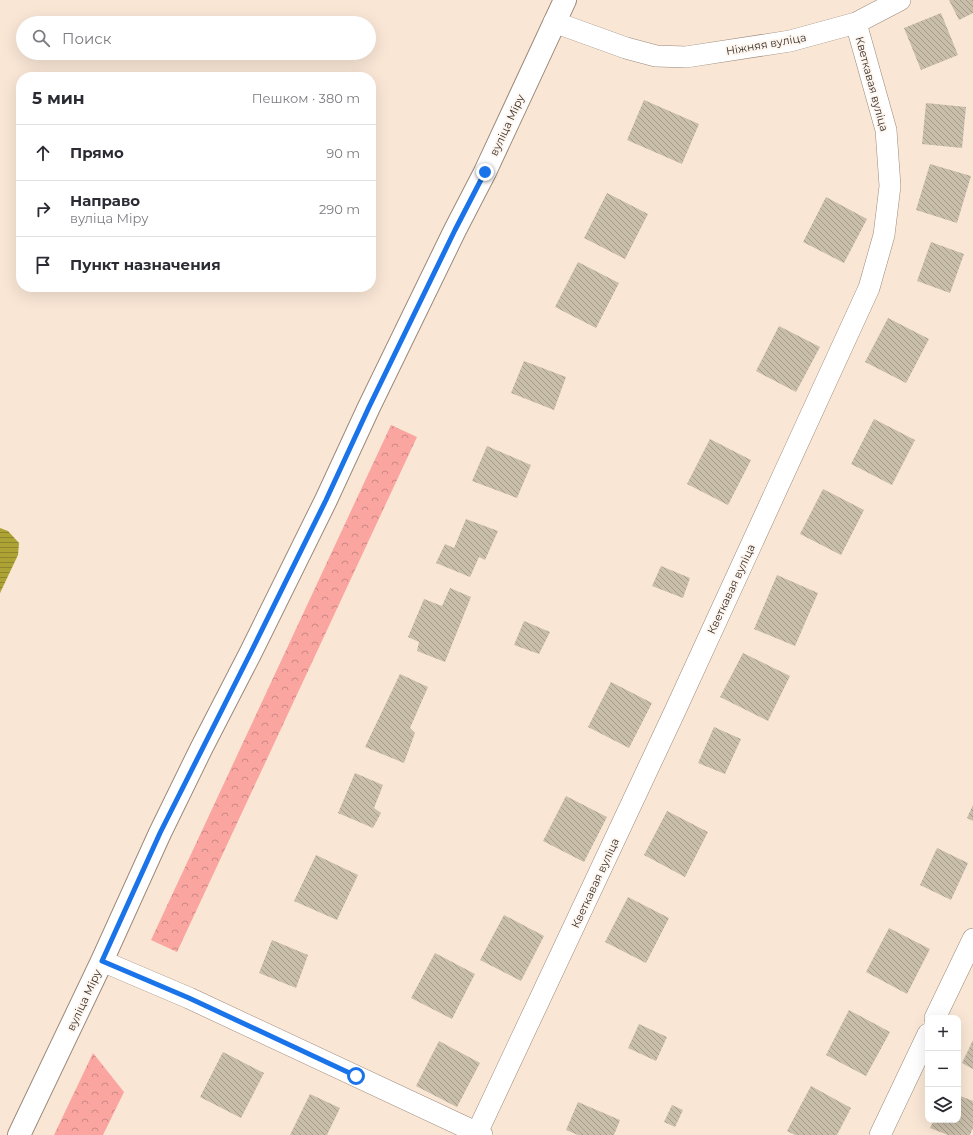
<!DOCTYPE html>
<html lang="ru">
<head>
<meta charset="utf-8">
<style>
	body { margin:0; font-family:Montserrat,sans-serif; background:#f7f7f7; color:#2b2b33 }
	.controls { position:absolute; right:12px; bottom:12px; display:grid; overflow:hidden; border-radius:8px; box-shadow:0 4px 16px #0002 }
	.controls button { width:36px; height:36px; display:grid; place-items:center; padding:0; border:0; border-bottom:1px solid #e1e1e2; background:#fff; color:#2b2b33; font:20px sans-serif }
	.stop { position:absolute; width:12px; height:12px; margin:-9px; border:3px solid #1a73e8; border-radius:50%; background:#fff }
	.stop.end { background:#1a73e8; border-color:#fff; box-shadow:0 1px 4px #0008 }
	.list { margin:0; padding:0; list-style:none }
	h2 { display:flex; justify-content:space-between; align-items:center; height:52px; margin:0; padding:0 16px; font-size:17px }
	h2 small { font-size:13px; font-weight:400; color:#7c7c81 }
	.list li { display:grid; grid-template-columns:26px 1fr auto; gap:12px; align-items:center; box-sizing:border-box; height:56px; padding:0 16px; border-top:1px solid #e1e1e2 }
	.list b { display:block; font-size:15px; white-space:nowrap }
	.list p { margin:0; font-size:13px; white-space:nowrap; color:#7c7c81 }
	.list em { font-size:13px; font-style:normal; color:#7c7c81 }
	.icon { flex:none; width:22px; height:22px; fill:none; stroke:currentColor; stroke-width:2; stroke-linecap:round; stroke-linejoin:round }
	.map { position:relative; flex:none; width:973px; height:1135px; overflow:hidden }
	.search { position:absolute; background:#fff; box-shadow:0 4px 16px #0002; left:16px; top:16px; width:360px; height:44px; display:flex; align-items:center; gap:10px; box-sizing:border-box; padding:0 14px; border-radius:22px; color:#7c7c81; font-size:15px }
	.panel { position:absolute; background:#fff; box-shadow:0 4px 16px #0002; left:16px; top:72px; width:360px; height:220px; border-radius:16px }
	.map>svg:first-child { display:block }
</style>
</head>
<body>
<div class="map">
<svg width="973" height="1135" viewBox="0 0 973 1135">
	<defs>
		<pattern id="forest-crowns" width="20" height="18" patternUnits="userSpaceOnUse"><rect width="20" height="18" fill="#fba5a1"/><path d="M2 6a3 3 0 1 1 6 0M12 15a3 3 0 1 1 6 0" fill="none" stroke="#cc8783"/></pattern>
		<pattern id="water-rules" width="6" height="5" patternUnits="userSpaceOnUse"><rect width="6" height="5" fill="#ada234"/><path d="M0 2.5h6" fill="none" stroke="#8e852c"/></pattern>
		<pattern id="building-back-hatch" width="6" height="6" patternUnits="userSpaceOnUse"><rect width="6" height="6" fill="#c9bea9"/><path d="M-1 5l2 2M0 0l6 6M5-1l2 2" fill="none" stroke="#a49b8a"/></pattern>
	</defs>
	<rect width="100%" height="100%" fill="#f9e6d5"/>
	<path fill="url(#forest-crowns)" d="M391,425l26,12 -240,515 -26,-12z
		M93,1053l31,39 -21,43h-49z"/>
	<path fill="url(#water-rules)" d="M0,528l8,3 11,12 -1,12 -18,38z"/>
	<path fill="url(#building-back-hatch)" d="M949,0h24v13l-14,7z
		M941,13l17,42 -37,15 -17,-42z
		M644,100l55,24 -17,40 -55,-24z
		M926,103l40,4 -4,41 -40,-4z
		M930,164l41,12 -14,47 -41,-13z
		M607,193l41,21 -23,45 -41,-21z
		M826,197l41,22 -23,44 -41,-21z
		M931,242l33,12 -14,39 -33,-12z
		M578,262l41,21 -23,45 -41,-21z
		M888,318l41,21 -23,44 -41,-21z
		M779,326l41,21 -24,45 -40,-21z
		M524,361l42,16 -12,33 -43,-17z
		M874,419l41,21 -23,45 -41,-21z
		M710,439l41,21 -23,45 -41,-21z
		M487,446l44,19 -14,33 -45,-17z
		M823,489l41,21 -23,45 -41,-21z
		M466,519l32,12 -13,29 -6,-3 -9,20 -34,-14 9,-19 9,4z
		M661,566l29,12 -7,20 -31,-12z
		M777,575l41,18 -23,53 -41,-17z
		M450,588l21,9 -26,65 -28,-11 2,-9 -11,-5 16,-38 18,7z
		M524,621l26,11 -11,22 -25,-9z
		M743,653l47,23 -22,45 -48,-24z
		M400,674l28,13 -18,41 5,5 -11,30 -39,-16z
		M611,682l41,21 -23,45 -41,-21z
		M714,727l27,12 -16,35 -27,-11z
		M355,773l28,12 -9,23 7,5 -8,15 -35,-15z
		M566,796l41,21 -23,45 -41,-21z
		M973,805v16l-6,-3z
		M667,811l41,21 -23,45 -41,-22z
		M937,848l31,15 -17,37 -31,-15z
		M316,855l42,20 -21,45 -43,-19z
		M628,897l41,21 -23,45 -41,-21z
		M504,915l40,21 -23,45 -41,-21z
		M889,928l41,21 -23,45 -41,-22z
		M272,940l36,15 -12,33 -37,-15z
		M435,953l40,21 -23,45 -41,-21z
		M849,1010l41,22 -24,44 -40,-21z
		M639,1024l28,13 -11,24 -28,-13z
		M973,1040v29l-11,-6z
		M439,1041l41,22 -23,44 -41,-21z
		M223,1052l41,21 -23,45 -41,-21z
		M811,1086l40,22 -14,27h-42l-8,-4z
		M310,1094l30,14 -13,27h-37z
		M958,1095l15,6v27l-3,7h-22l-18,-7 4,-8h24z
		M578,1102l42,18 -6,15h-36l-12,-5z
		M672,1105l11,5 -8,17 -11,-5z"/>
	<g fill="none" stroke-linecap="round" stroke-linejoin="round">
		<g stroke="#9b897a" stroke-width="22">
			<path id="minor" d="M554,22l72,26 30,8 30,1 104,-16 66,-18 44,-23
				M102,961l87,37 293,137
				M935,1018l38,-79
				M476,1135l199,-424 194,-423 15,-53 6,-49 -4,-56 -30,-107
				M880,1135l48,-101"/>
		</g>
		<g stroke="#9b897a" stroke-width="24">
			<path id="tertiary" d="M19,1135l83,-174 58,-128 41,-84 50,-97 75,-152 43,-93 86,-177 30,-58 80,-172"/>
		</g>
		<use href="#minor" stroke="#fff" stroke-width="21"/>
		<use href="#tertiary" stroke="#fff" stroke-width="22"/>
	</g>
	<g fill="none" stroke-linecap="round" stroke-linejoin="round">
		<path stroke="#1a73e8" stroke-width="5" d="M356,1076l-167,-78 -87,-37 58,-128 91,-181 75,-152 43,-93 86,-177 30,-58"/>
	</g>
	<g text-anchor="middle" stroke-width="3.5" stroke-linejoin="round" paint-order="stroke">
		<g font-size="11" fill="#38312a" stroke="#fdf5ee">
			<text transform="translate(766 44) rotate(-10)" y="4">Ніжняя вуліца</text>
			<text transform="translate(872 84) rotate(75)" y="4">Кветкавая вуліца</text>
			<text transform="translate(507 125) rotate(-65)" y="4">вуліца Міру</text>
			<text transform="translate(731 589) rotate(-65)" y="4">Кветкавая вуліца</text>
			<text transform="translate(595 883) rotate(-65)" y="4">Кветкавая вуліца</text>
			<text transform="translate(84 1000) rotate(-65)" y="4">вуліца Міру</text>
		</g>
	</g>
</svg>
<div class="controls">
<button>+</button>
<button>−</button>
<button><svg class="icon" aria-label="layers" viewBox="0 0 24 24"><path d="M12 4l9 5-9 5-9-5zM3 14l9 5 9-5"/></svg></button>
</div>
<div class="stop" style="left:356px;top:1076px"></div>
<div class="stop end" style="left:485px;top:172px"></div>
<div class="search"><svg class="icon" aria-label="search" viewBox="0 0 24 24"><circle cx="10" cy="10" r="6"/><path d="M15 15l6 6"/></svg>Поиск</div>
<section class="panel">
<h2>5 мин<small>Пешком · 380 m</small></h2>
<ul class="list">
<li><svg class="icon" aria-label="ahead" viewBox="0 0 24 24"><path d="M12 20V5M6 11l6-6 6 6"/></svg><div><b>Прямо</b></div><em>90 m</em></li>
<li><svg class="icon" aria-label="right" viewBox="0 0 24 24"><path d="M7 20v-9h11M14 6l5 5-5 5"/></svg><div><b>Направо</b><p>вуліца Міру</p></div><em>290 m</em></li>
<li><svg class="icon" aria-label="arrive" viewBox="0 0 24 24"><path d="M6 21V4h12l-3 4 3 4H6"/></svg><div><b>Пункт назначения</b></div></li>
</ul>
</section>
</div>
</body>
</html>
